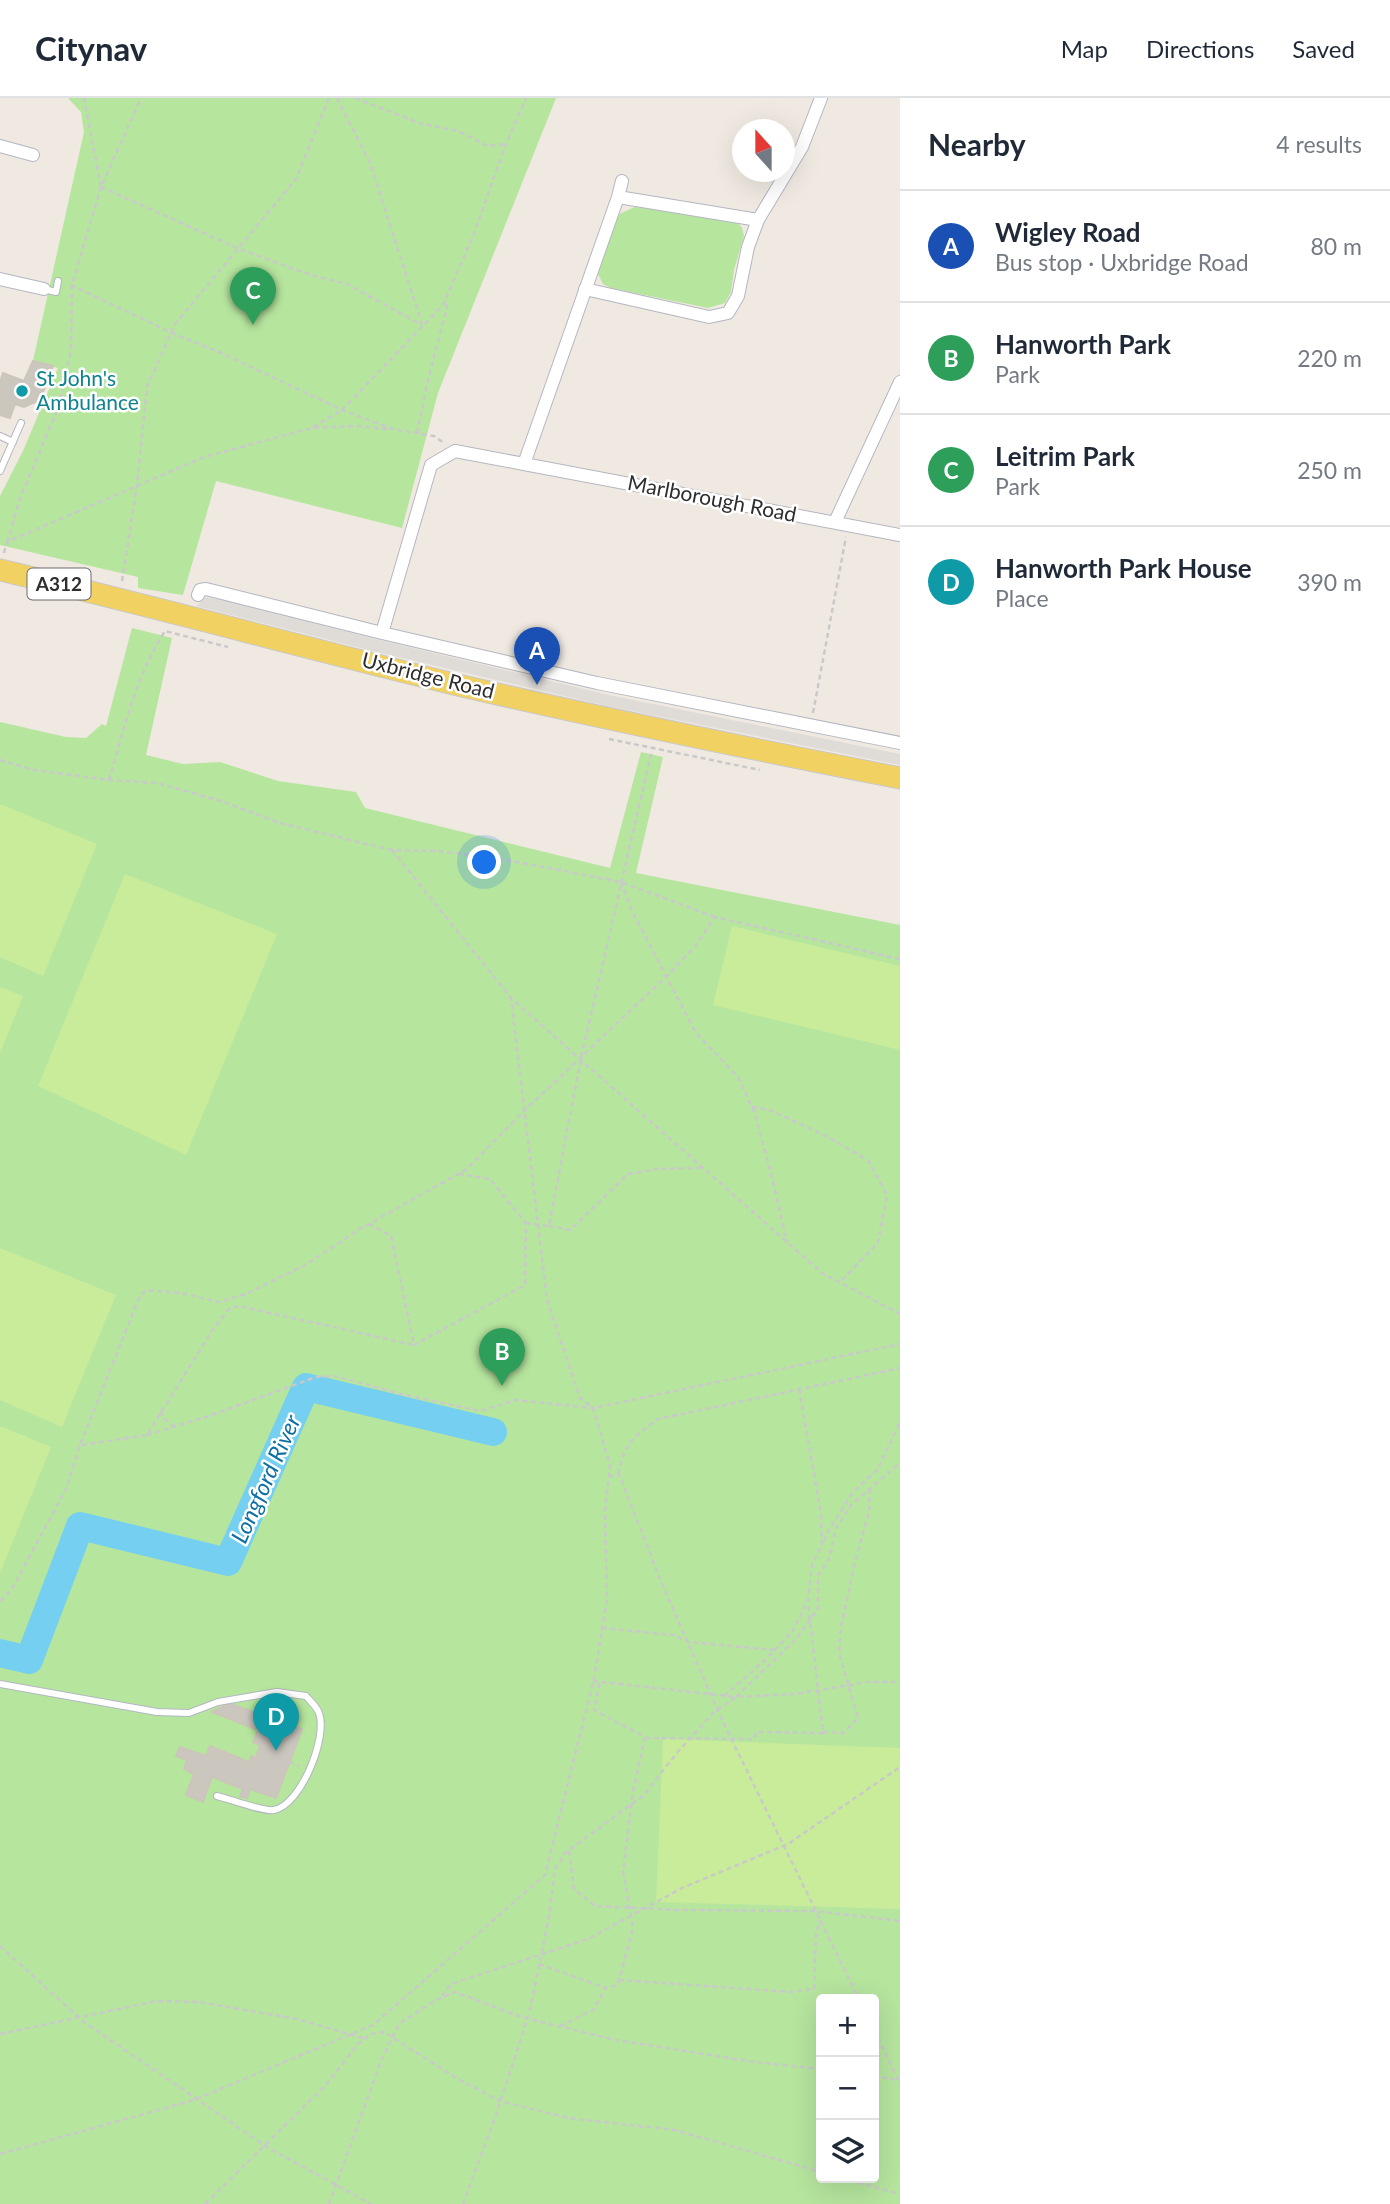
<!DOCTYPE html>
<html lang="en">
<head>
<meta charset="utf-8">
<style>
	body { margin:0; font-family:Lato,sans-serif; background:#f2f2f3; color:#1f2937 }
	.controls { position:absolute; right:21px; bottom:21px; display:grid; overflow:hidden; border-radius:7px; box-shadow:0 7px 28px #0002 }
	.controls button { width:63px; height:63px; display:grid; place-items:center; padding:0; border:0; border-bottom:2px solid #e0e1e3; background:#fff; color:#1f2937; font:35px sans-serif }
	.compass { position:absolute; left:732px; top:21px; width:63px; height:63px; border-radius:50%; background:#fff; box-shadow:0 7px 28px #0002; rotate:339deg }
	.you { position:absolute; left:485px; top:765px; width:24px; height:24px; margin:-18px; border:5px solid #fff; border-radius:50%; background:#1a73e8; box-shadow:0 0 0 10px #1a73e833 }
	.badge { display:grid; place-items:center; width:46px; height:46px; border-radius:50%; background:#db2777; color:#fff; font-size:23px; font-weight:700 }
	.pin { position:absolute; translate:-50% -58px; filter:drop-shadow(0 2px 4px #0008) }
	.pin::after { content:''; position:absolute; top:37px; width:24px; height:21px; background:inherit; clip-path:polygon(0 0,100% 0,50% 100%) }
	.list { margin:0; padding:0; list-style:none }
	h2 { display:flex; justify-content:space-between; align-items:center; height:91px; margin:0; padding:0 28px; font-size:30px }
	h2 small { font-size:23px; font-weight:400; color:#747a83 }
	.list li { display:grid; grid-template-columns:46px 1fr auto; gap:21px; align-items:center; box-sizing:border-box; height:112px; padding:0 28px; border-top:2px solid #e0e1e3 }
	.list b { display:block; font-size:26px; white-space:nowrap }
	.list p { margin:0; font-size:23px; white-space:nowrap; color:#747a83 }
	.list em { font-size:23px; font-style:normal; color:#747a83 }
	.icon { flex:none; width:38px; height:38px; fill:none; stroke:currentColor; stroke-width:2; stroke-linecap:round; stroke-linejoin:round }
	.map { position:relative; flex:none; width:900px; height:2106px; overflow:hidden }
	header { display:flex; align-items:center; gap:42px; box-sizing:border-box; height:98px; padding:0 35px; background:#fff; border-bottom:2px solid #e0e1e3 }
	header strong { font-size:33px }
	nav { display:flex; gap:38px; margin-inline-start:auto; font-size:24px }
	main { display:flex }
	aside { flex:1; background:#fff }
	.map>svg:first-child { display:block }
</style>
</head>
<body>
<header>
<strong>Citynav</strong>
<nav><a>Map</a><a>Directions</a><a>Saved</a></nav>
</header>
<main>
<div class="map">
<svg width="900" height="2106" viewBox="0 0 900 2106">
	<rect width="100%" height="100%" fill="#efe9e1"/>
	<path fill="#b6e59e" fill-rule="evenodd" d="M68,0h488l-118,295 -36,135 -186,-47 -33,114 -45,-7v-11l-138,-32v-49l23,-45 35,-83 -25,-7 51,-229 -3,-20z
		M635,109l102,14 5,7 2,8 -10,34 -3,22 -6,11 -17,5 -97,-20 -8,-4 -6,-12 20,-57z
		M132,530l40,10 -26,117 37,9 37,-2 58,19 78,11 9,16 245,60 31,-116 22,5 -27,116 264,52v1279h-900v-1482l66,15 20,1 16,-14 4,2zM821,1901h53v179h-53z"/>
	<path fill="#c9ec9a" d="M0,706l97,40 -54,132 -43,-19z
		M125,776l152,60 -91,221 -148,-69z
		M732,828l168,40v84l-187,-45z
		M0,889l23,9 -23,57z
		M0,1150l116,47 -54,132 -62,-27z
		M0,1328l51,21 -51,126z
		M663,1641l237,9v161l-244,-7z"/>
	<path fill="#dfdcd8" d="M206,499l28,5 141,37 234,56 291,59v11l-293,-59 -235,-55 -176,-45z"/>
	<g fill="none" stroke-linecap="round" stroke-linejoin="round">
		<path stroke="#75cff0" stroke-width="28" d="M0,1555l29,7 51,-134 148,36 78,-175 187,45"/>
	</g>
	<path fill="#cbc7bf" stroke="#cbc5ba" stroke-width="2" d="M33,263l20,5 -13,34 -16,7 -9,-3 -5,14 -10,-3v-33l3,-9 21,8z
		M229,1605l38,14 4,-11 13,-2 11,4 4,9 -3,10 6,2 -26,69 -26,-9 -3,9 -7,-2 3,-7 -31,-12 -9,25 -17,-7 8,-21 -10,-5 3,-9 -11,-4 4,-9 26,9 4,-10 39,16 2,-6 5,2 4,-13 -7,-3 5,-12 -46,-18z"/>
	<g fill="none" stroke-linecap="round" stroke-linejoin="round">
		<g stroke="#b4b7c1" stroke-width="8">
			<path id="service" d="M44,191l12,3 2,-11
				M0,338l13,6
				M0,373l21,-48
				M0,1586l157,28 32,1 29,-11 59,-10 29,4c4,5 11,11 13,17 9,24 -18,92 -45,97 -11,2 -44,-11 -57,-14"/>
		</g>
		<g stroke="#b4b7c1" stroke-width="14">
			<path id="minor" d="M0,48l33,9
				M618,99l4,-16
				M0,181l44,10
				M585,191l124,28 19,-4 10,-17 10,-49 10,-27
				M524,366l376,71
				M835,424l65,-140
				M198,497l2,-5 6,-1 176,44 215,50 303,60
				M382,535l49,-168 24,-14 69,13 94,-267 140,23 44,-73 19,-49"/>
		</g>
		<g stroke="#c9c9c9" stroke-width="23">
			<path id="primary" d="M0,472c153,36 305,78 458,115 147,34 294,64 442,93"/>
		</g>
		<path stroke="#c9c9c9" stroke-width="2.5" stroke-dasharray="5 3.5" stroke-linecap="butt" d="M84,0l17,89
			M337,0l33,65 52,161
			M355,0l67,26 36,7 30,15 18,-2
			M101,89l136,61 74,27 36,9 75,41
			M71,187l101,48 47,19 123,58 51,19 41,7 10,7
			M313,329l29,-17 101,-105 30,-69 33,-92 20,-46
			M417,335l11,-53 19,-73 -1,-7
			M7,444l14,-46 38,-90 12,-54 1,-67 29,-98 40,-89
			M4,455l3,-11 197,-85 108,-29 44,-2 31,3
			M122,483l15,-96 10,-98 28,-63 121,-145 33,-81
			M813,615l33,-176
			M609,641l151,31
			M0,662l33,10 76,10 48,3 64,18 59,22 112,27 45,1 54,6 130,25 94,35
			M109,682c15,-51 27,-104 56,-149l63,16
			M392,752l119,148 311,275 78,41
			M621,784l10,27 65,124 42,44 17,37 17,63 15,66
			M752,1009l18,3 54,25 44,25 19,35 -9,48 -39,40
			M526,1125l23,3 32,-168 71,-308
			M369,1126l22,12 23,109 111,-60 1,-62 -36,-44 -31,-5
			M549,1128l21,4 58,-56 29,-5 44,-1
			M161,1313l2,7 11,8
			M147,1337l65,-20 104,-38 19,-1 66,18 79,17 36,-11 77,8 307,-64
			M82,1347l65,-10 66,-106 17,-21 9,-2 175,39
			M618,1376c6,-30 15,-37 40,-55l242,-51
			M609,1379l10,-3 43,110 61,138 136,277
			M824,1443l4,-10 25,-39 25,-23 22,-47
			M0,1503l12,-12 54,-100 14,-44 59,-147 7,-8 35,3 37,9 28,-8 61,-30 53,-35 107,-60 56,-57 143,-135 30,-32 19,-28 185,42
			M602,1530l72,7 14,7 87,8
			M593,1583l143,16 60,-58 22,-30v-33l12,-19 5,-27 17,-26 48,-41
			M724,1598l40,-35 28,-29 16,-32 4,-36 10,-19 -1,-31 -22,-126
			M823,1634l20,1 15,-15 -19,-65 2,-26 13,-61 15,-54 1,-23
			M645,1640l109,1 2,-7 67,1 -15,-130
			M289,1664l10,4
			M569,1753l5,38 21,17 82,4 138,1 85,10
			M0,1848l84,76 183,125 104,57
			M539,1866l67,24 12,-3 15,-57 -10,-56 10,-80 12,-55 -51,-27 6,-28
			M619,1882l172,12 23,-3 2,-56 4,-13
			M442,1898l9,-12 137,-45 94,-51 106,-44 112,-77
			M560,1928l33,-16 13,-22
			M874,1932l26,53
			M0,1936l157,-33 42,1 98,17 66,19
			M874,1978l24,4
			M0,2056l194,-54 179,-75 172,-150 49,-196 13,-80 -2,-88 5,-46 -17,-57 -13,-10 -33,-98 -36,-302
			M842,2080l58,16
			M205,2106l121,-119 32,-41 13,-10 13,-2 74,47 42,22 68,17 107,12 146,42
			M329,2106l52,-143 18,-37 35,-23 21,-9 66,25 95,23 138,22 67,7
			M463,2106l34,-92 33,-102 19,-93 6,-48 10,-16 79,-58 32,-41 38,-42 22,-15 59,-3 73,-12h32"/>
		<use href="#service" stroke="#fff" stroke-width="6"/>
		<use href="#minor" stroke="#fff" stroke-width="12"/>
		<use href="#primary" stroke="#f2d163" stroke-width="21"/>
	</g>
	<circle fill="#0f9aa8" stroke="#fff" stroke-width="2.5" cx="22" cy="293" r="7"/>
	<g text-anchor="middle" stroke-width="5" stroke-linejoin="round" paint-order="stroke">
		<rect fill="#fff" stroke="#6d6d6d" stroke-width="2" x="27.5" y="470.5" width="63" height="31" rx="5"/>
		<g font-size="19" font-weight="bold" fill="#2e2e2e">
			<text x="59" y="493">A312</text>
		</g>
		<g font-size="21" fill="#0d838f" stroke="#fff" text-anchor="start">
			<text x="36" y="288">St John's<tspan x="36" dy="24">Ambulance</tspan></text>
		</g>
		<g font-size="21" fill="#2e2e2e" stroke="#fff">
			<text transform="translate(712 401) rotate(11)" y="7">Marlborough Road</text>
			<text transform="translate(428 578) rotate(14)" y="7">Uxbridge Road</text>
		</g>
		<g font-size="23" font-style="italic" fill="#0d6fa3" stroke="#fff">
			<text transform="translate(266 1381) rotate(-66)" y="8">Longford River</text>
		</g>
	</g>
</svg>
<div class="controls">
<button>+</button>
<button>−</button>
<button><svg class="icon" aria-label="layers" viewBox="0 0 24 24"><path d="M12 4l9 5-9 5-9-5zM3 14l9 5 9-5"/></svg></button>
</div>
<svg class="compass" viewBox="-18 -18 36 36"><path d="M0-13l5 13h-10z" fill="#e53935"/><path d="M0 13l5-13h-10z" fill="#747a83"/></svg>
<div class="you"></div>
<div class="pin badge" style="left:537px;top:587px;background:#1a4fb4">A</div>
<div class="pin badge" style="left:502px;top:1288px;background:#2e9e5b">B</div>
<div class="pin badge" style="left:253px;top:227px;background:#2e9e5b">C</div>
<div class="pin badge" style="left:276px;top:1653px;background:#0f9aa8">D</div>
</div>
<aside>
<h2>Nearby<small>4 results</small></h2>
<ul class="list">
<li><span class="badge" style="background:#1a4fb4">A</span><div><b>Wigley Road</b><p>Bus stop · Uxbridge Road</p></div><em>80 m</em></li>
<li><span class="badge" style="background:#2e9e5b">B</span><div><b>Hanworth Park</b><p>Park</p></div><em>220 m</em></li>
<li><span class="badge" style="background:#2e9e5b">C</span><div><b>Leitrim Park</b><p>Park</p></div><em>250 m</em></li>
<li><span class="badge" style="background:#0f9aa8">D</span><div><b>Hanworth Park House</b><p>Place</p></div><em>390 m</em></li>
</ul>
</aside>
</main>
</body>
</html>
